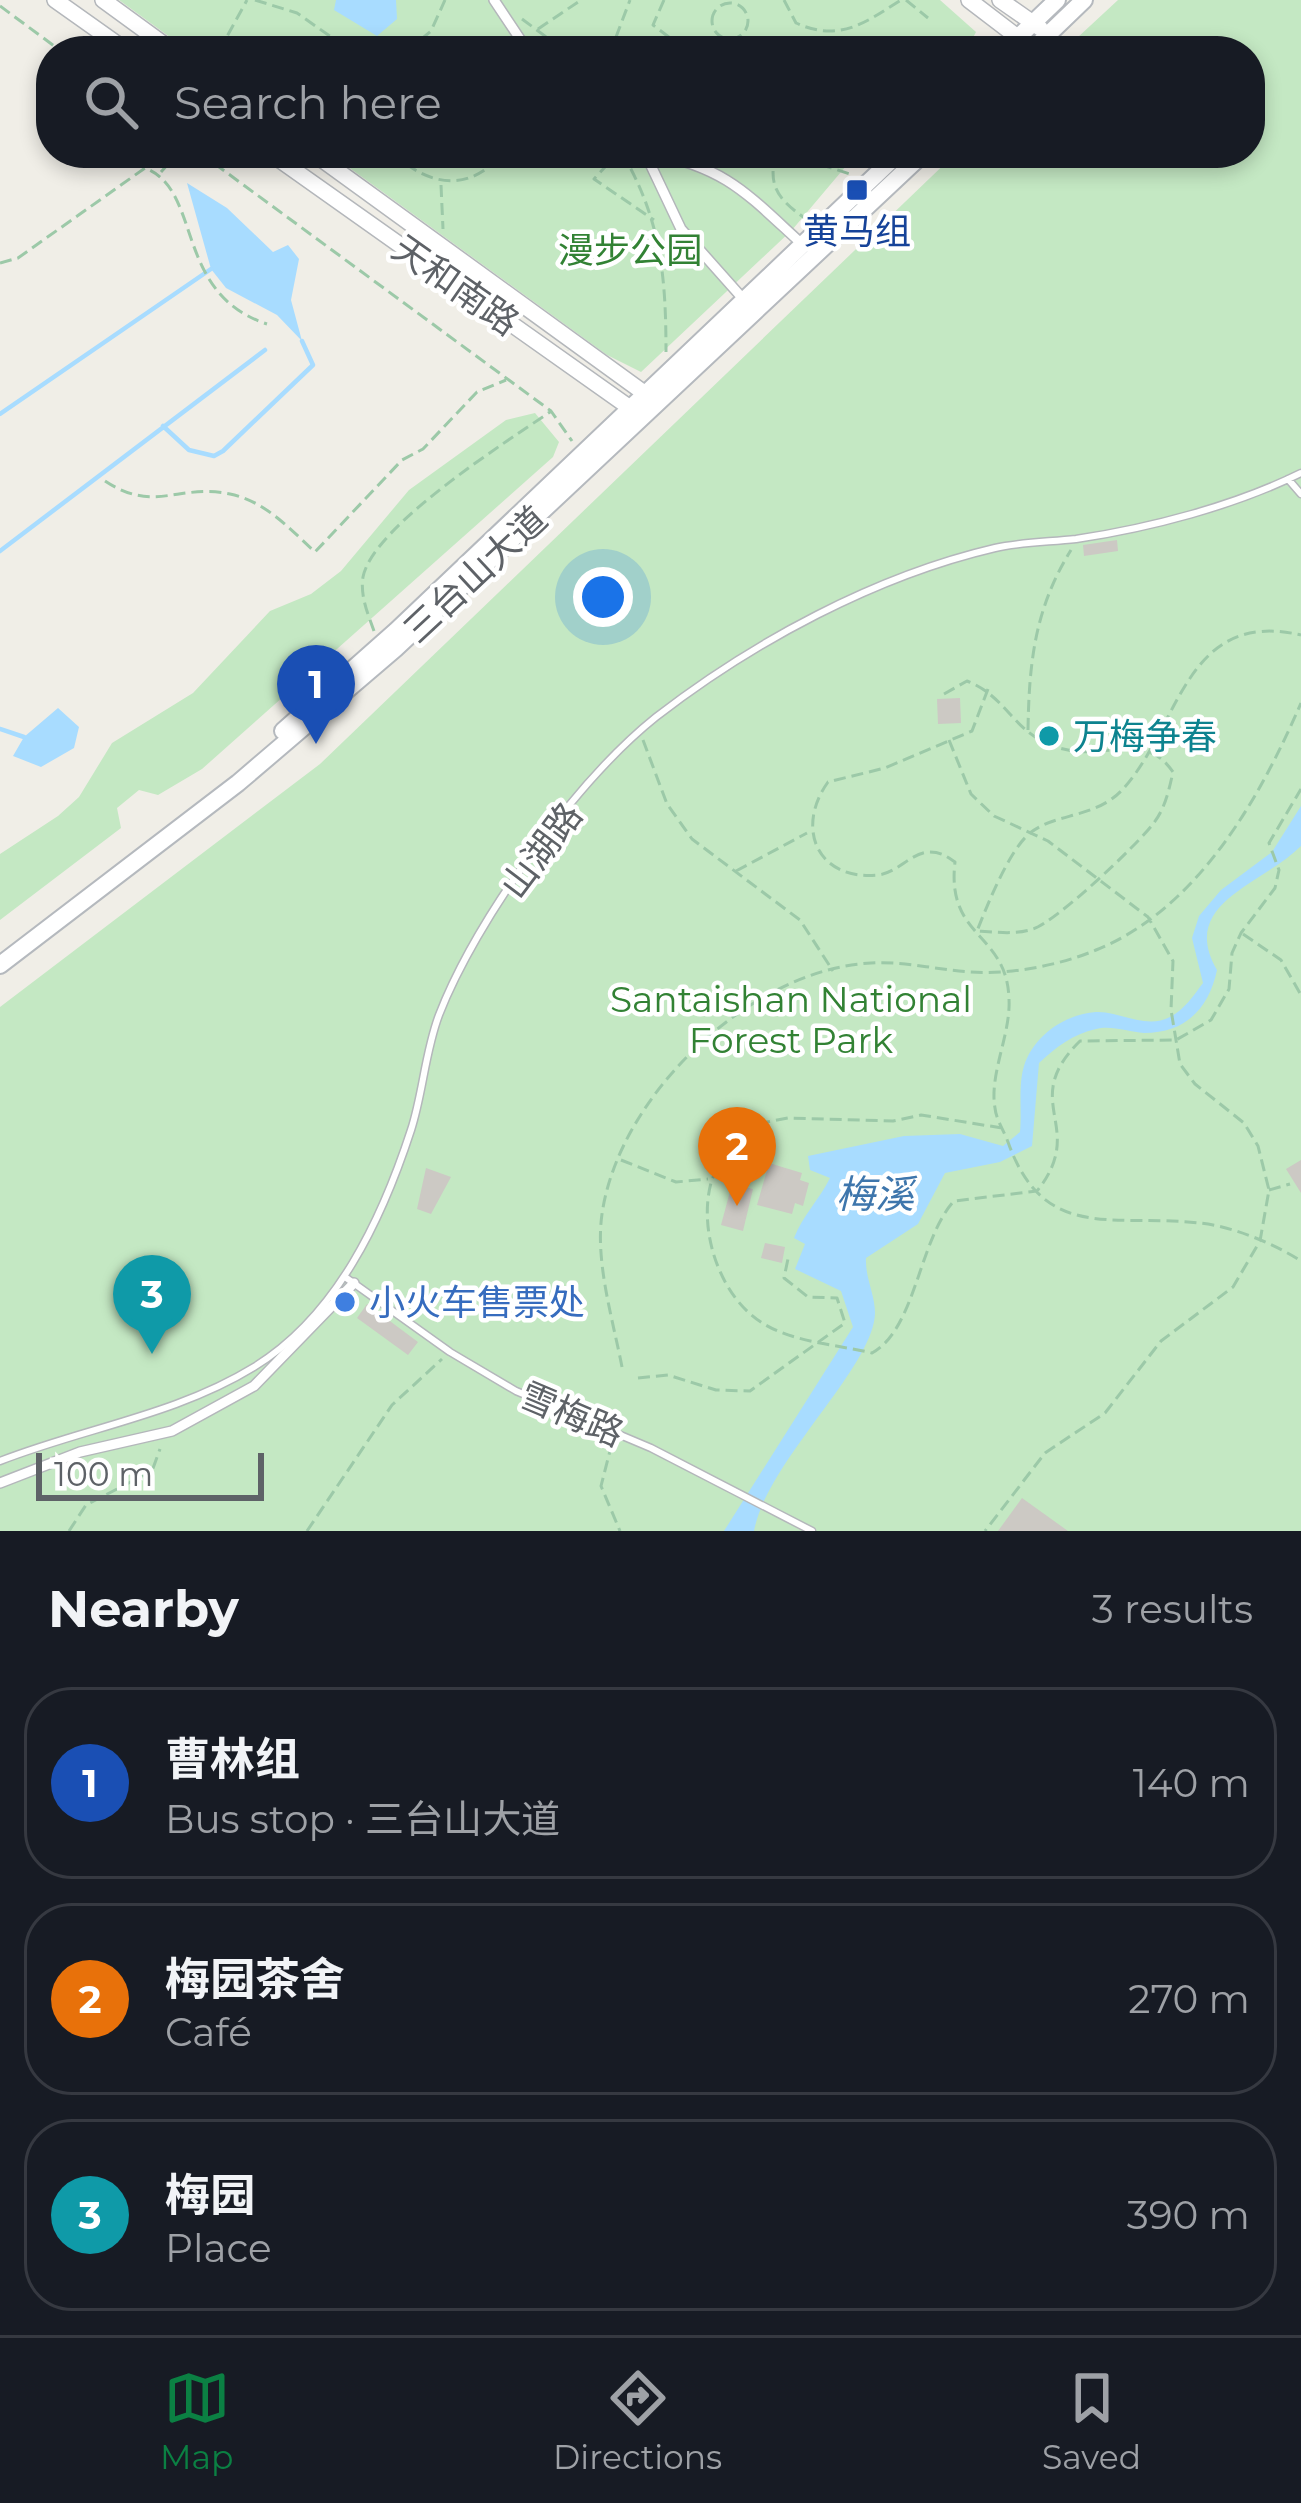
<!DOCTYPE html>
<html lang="en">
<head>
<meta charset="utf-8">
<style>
	body { margin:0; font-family:Montserrat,"Noto Sans SC",sans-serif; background:#242831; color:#f1f3f6 }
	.scale { position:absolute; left:36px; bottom:30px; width:228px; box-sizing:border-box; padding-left:12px; border:6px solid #5e6267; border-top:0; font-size:33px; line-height:42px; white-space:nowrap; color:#5e6267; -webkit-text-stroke:9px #fff; paint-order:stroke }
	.you { position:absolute; left:603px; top:597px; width:42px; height:42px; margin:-30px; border:9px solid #fff; border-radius:50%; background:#1a73e8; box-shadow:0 0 0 18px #1a73e833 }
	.badge { display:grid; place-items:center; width:78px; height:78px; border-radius:50%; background:#0b8043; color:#fff; font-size:39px; font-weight:700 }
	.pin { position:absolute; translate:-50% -99px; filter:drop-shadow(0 3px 6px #0008) }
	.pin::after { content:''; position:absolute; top:63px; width:42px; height:36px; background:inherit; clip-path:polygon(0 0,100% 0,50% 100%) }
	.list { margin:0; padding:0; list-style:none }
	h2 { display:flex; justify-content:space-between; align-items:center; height:156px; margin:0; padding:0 48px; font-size:51px }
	h2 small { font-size:39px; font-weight:400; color:#9ea1a6 }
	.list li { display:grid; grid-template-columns:78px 1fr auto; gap:36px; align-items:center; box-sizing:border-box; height:192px; margin:0 24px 24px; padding:0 24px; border:3px solid #363941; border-radius:48px }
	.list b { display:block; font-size:45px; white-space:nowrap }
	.list p { margin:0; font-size:39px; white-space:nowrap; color:#9ea1a6 }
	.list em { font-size:39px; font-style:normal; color:#9ea1a6 }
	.icon { flex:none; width:66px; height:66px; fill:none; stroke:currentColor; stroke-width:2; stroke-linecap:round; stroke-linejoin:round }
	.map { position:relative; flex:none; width:1301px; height:1531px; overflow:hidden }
	.search { position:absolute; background:#171b24; box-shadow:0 6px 18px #0003; left:36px; right:36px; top:36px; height:132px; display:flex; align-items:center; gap:30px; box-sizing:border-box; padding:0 42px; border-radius:48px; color:#9ea1a6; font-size:45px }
	.sheet { height:804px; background:#171b24 }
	nav { display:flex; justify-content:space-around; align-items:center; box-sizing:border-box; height:168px; border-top:3px solid #363941; background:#171b24; font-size:33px; color:#9ea1a6 }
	nav a { display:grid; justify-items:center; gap:6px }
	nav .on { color:#0b8043 }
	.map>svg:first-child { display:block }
</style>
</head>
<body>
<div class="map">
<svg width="1301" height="1531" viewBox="0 0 1301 1531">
	<rect width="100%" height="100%" fill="#f0eee7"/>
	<path fill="#c4e8c3" d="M119,0h821l36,32 -10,19h-777z
		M1118,0h183v1531h-1301v-524l320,-243 636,-611h294v-102h-187z
		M329,153h528l-65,77 -151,142 -34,-17z
		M535,413l24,29 -6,15 -351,312 -44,26 -19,-5 -22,18 4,20 -121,92v-66l58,-38 21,-19 33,-54 81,-50 77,-82 41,-17 30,-23 68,-81 97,-70z"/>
	<path fill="#a8dcff" d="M336,0h60l1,19 -20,17 -43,-26z
		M187,183l40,25 46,44 15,-7 11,14 -8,41 11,41 -25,-26 -51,-27 -15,-19z
		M58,708l21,19 -5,21 -33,19 -28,-11 11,-19z
		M1301,806v40c-39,39 -123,57 -84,124 -8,38 -31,63 -73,63 -15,-1 -33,-8 -48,-4 -23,5 -40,18 -57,34l-7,83 -32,16 -55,11 -27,51 -52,34c-1,20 9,36 9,55 -1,54 -108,148 -121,218h-30l129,-204 -12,-36 -46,-22 10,-25 -11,-6c9,-23 25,-38 36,-60l-20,-8 -2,-14 96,-20 56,-2 43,12 17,-14c2,-20 -2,-47 4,-66 9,-29 40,-52 72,-54 24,-1 50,18 74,5 14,-7 24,-22 33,-34l-11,-45 7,-22 22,-26 51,-38z"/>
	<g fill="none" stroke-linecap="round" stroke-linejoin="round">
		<path stroke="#a8dcff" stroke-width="4.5" d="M0,414l211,-145
			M163,426l26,24 25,6 9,-5 90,-86 -11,-24
			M0,551l265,-201
			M0,729l24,8"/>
	</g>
	<path fill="#ccc9c4" d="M1117,540l1,11 -34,5 -1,-11z
		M960,698l1,25 -23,1 -1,-25z
		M1301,1160v33l-15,-24z
		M769,1163l33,10 -2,7 9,3 -6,23 -8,-3 -3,11 -35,-9z
		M426,1168l25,9 -20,37 -14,-5z
		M732,1184l21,5 -10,42 -22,-6z
		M765,1243l20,4 -3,16 -21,-5z
		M367,1304l51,38 -10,13 -51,-37z
		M1022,1498l46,33h-70z"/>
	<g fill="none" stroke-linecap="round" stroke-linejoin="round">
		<g stroke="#b4b7bb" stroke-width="9">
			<path id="service" d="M1288,479l13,15
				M345,1277l105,75 66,39 135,57 161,83
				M0,1461c84,-33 176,-46 254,-94 83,-51 128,-148 157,-237 12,-37 14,-78 28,-115 37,-95 137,-234 217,-298 97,-75 219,-141 339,-169 26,-6 54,-6 81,-9 74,-11 158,-33 225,-66"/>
		</g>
		<g stroke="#b4b7bb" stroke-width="12">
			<path id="pedestrian" d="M494,0l34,51
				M645,153l36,76 64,72
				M651,153c76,15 96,41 151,91
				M0,1483l80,-31 92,-21 82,-45 100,-103"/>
		</g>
		<g stroke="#b4b7bb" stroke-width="18">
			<path id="tertiary" d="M55,0l72,51
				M103,0l70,51
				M969,0l64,49
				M1000,0l40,28
				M270,153l370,262
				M313,153l338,245"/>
		</g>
		<g stroke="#b5b9be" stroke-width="20">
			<path id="secondary" d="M1004,51l53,-51
				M1031,51l53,-51
				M283,731l113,-100 503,-478
				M0,965l238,-182 157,-134 529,-496"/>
		</g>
		<path stroke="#9cc9a8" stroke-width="3" stroke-dasharray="12 6" stroke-linecap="butt" d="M255,0l42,13 54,38
			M664,0l-11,25 34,26
			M784,0l12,23c44,20 70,-1 105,-23
			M906,0l22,18
			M712 21a18 18 0 1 1 36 0a18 18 0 1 1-36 0Z
			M0,6l61,45
			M522,19l43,32
			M538,29l43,-29
			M219,51l28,-51
			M407,51l24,-20 14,-31
			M604,51l12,-14 14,-37
			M727,51l4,-11
			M200,153l351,258 21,30
			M392,153c38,33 75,41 112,0
			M589,153l17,13 -12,13 60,41
			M622,153c39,66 44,124 44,199
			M776,153c-9,34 3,47 30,66
			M786,153l67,22
			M161,172l17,-19
			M441,185l2,44
			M0,263l18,-5 127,-90c58,22 28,125 122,156
			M105,481c50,33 73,2 125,13 35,7 60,35 85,58l87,-92 21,-11 54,-57 29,-12
			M374,631c-6,-17 -14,-35 -11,-54 10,-51 143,-135 187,-165
			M988,689l-16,42 -87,37 -57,14c-33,46 -11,99 50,93 19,-2 33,-22 51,-23 12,0 17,4 26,10 -9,77 52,70 54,137 2,35 -20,75 -14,109 1,11 9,23 13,34 36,102 107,71 191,81 32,3 74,20 102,38
			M944,694l23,-13c44,17 46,58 101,69 41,8 78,-18 105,22 -4,18 -8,37 -20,52 -16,21 -97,98 -120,105 -18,6 -37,3 -56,2 10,-25 32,-81 53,-98 25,-20 66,-15 92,-43 58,-62 62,-182 179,-155
			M1028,730c1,-68 7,-122 43,-180
			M643,740l24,64 25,35 108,81 33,51
			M949,740l22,54 23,22 54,25 100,76 25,44 -2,49 9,54 15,20 49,39 14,23 11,44 -9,51 -27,46 -72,54 -56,72 -60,40 -60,78
			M736,871l71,-38
			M1243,934l38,26 20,35
			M1002,1128l-81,-13 -28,6 -105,-3 -32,6c-16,15 -39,38 -45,59 -13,48 9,115 53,141 29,18 75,21 108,29 44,-24 47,-114 82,-152l83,-10c52,-65 -20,-88 43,-150l96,-1 35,-20 18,-31 3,-36 9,-20 34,-45 4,-18 -10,-27 32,-54
			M621,1160l55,22 32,-3
			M1269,1190l21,-6
			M622,1367c-9,-47 -27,-105 -20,-153 17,-119 149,-245 269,-251 35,-2 66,7 100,9 38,3 90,-7 125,-22 102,-41 164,-152 205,-247
			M638,1378l30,-3 48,15 34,1 95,-68 -8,-25 -29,-1 -24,-19 5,-24
			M612,1443l-11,43 19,45
			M69,1531l17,-26 66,-34 8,-22
			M307,1531l85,-126 50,-46"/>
		<use href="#service" stroke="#fff" stroke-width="6"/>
		<use href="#pedestrian" stroke="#fff" stroke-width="9"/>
		<use href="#tertiary" stroke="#fff" stroke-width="15"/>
		<use href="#secondary" stroke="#fff" stroke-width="16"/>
	</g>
	<rect fill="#1a4fb4" stroke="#fff" stroke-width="4.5" x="845" y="178" width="24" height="24" rx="6"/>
	<circle fill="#0f9aa8" stroke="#fff" stroke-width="4.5" cx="1049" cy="736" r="12"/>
	<circle fill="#3f7fe0" stroke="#fff" stroke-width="4.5" cx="345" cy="1302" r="12"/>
	<g text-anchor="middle" stroke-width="9" stroke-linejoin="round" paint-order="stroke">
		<g font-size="36" fill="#164399" stroke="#fff">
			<text x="857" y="244">黄马组</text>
		</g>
		<g font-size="36" fill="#328234" stroke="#fff">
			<text x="630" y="263">漫步公园</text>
			<text x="791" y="1012">Santaishan National<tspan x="791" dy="41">Forest Park</tspan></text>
		</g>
		<g font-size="36" fill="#5e6267" stroke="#fff">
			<text transform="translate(456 285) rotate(35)" y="13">天和南路</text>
			<text transform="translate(475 574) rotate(-43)" y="13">三台山大道</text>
			<text transform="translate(541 850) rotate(-53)" y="13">山湖路</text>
			<text transform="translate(572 1414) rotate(23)" y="13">雪梅路</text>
		</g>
		<g font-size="36" fill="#0d838f" stroke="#fff" text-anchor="start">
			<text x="1073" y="749">万梅争春</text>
		</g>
		<g font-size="36" fill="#366cbe" stroke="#fff" text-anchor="start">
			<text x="369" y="1315">小火车售票处</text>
		</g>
		<g font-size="39" font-style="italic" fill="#3e76ac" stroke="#fff">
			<text x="875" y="1208">梅溪</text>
		</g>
	</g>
</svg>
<div class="scale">100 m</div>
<div class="you"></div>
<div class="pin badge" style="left:316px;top:744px;background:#1a4fb4">1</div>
<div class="pin badge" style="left:737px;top:1206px;background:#e8710a">2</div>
<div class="pin badge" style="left:152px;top:1354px;background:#0f9aa8">3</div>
<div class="search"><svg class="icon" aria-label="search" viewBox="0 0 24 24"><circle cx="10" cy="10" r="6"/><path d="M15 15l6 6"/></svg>Search here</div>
</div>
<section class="sheet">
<h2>Nearby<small>3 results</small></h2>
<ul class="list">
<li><span class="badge" style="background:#1a4fb4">1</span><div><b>曹林组</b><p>Bus stop · 三台山大道</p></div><em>140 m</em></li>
<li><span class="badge" style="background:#e8710a">2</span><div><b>梅园茶舍</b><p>Café</p></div><em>270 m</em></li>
<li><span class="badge" style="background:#0f9aa8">3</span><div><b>梅园</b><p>Place</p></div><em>390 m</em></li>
</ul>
</section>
<nav>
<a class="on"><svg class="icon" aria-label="map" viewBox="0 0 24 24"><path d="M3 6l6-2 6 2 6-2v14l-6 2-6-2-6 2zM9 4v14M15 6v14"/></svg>Map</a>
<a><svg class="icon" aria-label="directions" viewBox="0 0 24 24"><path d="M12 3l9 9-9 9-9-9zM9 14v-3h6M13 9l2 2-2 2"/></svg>Directions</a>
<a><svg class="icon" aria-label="saved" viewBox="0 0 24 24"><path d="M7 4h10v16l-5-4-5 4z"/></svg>Saved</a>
</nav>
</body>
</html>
